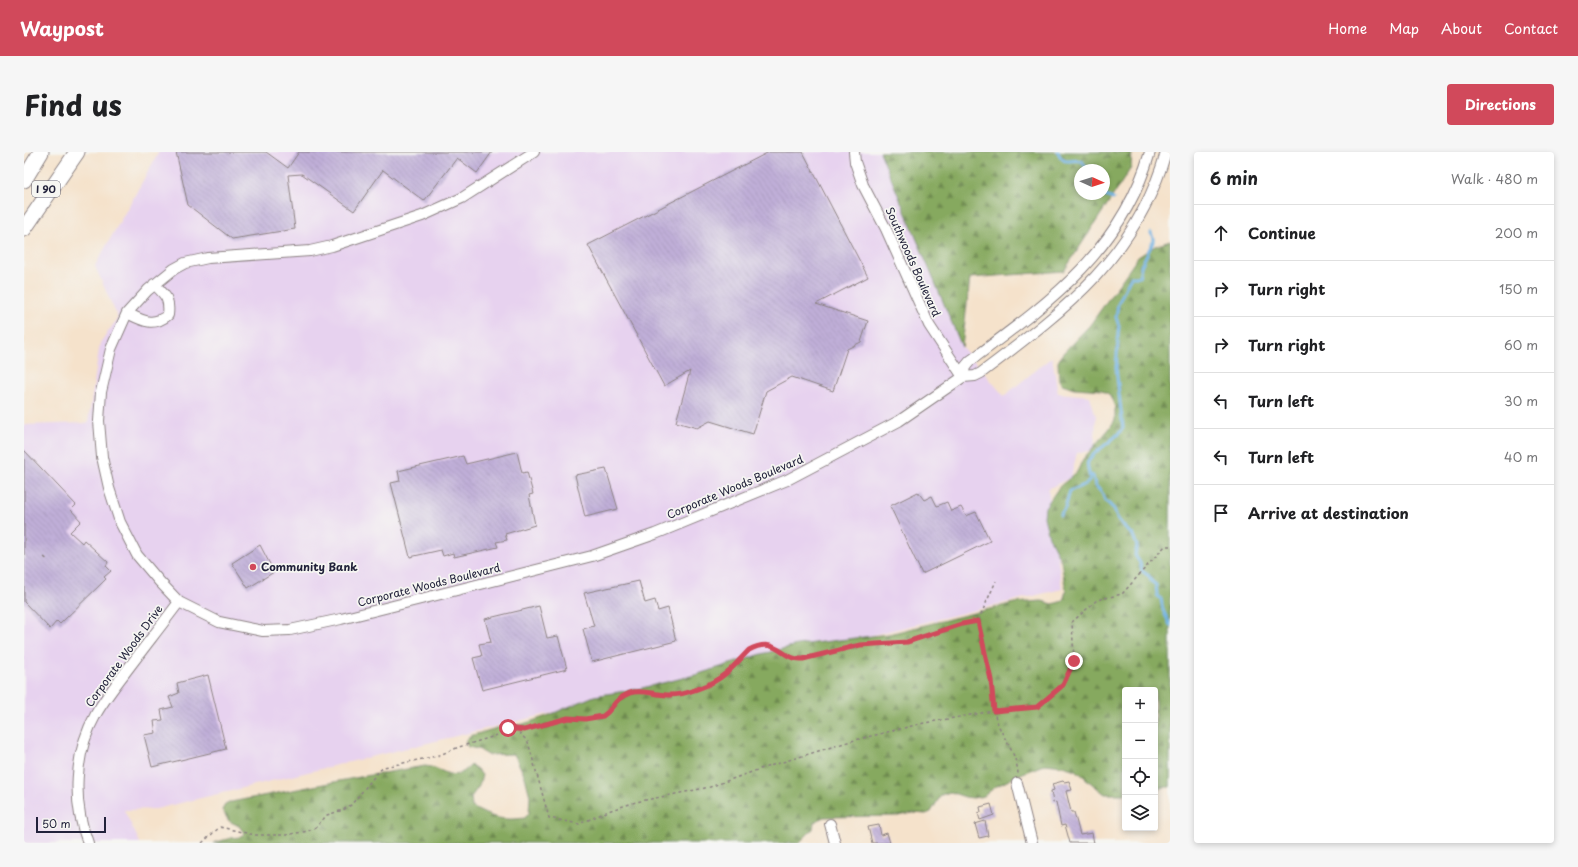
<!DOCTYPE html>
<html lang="en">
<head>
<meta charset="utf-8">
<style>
	body { margin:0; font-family:"Playpen Sans",sans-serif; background:#f6f6f6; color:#202124 }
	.controls { position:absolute; right:12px; bottom:12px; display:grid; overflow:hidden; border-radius:4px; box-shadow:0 2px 6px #0003 }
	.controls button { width:36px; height:36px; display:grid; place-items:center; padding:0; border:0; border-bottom:1px solid #e0e0e0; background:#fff; color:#202124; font:20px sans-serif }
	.compass { position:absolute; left:1050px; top:12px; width:36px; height:36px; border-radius:50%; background:#fff; box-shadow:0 2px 6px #0003; rotate:93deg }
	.scale { position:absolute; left:12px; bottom:10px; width:70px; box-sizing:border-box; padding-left:4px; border:2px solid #22223b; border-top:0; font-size:11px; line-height:14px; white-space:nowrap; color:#22223b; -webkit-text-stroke:3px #f6f6f2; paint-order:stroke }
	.stop { position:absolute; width:12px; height:12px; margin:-9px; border:3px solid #d1495b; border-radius:50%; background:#fff }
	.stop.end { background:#d1495b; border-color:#fff; box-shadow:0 1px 4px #0008 }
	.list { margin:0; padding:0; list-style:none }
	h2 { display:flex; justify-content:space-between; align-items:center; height:52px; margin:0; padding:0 16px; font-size:17px }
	h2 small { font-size:13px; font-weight:400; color:#757577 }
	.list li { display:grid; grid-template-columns:26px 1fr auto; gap:12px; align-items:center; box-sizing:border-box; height:56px; padding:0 16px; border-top:1px solid #e0e0e0 }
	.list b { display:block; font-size:15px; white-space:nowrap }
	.list em { font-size:13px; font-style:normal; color:#757577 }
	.icon { flex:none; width:22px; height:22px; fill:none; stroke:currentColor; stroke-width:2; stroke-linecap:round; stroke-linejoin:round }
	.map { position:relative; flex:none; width:1146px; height:691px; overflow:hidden; border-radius:4px }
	header { display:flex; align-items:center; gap:24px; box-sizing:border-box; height:56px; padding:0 20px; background:#d1495b; color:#fff }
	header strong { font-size:19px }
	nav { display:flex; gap:22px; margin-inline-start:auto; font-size:14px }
	.intro { display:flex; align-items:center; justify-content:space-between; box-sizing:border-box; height:96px; padding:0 24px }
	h1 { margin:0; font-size:28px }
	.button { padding:10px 18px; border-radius:4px; background:#d1495b; color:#fff; font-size:14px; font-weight:700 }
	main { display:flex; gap:24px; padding:0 24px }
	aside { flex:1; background:#fff; border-radius:4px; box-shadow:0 2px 6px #0003 }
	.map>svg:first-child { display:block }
</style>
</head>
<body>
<header>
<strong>Waypost</strong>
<nav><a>Home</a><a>Map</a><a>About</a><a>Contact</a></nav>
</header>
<div class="intro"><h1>Find us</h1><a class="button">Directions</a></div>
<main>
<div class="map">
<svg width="1146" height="691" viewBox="0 0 1146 691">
	<defs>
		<pattern id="forest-firs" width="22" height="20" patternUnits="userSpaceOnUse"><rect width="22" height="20" fill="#86a95e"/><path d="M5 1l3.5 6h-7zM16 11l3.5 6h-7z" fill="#6d894f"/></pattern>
		<pattern id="building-back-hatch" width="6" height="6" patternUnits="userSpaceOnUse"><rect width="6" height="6" fill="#c0afd8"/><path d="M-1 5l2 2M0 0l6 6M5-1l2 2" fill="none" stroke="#a596ba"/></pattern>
	</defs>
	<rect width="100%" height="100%" fill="#f6f6f2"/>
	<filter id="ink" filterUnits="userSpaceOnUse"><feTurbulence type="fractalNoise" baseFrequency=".025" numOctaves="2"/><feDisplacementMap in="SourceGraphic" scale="8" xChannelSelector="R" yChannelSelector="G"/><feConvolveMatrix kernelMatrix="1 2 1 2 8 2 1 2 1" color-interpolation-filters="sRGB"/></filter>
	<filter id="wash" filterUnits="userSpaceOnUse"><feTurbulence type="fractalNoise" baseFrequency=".012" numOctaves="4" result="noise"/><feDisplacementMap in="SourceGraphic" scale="16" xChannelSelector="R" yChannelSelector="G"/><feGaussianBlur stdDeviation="0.9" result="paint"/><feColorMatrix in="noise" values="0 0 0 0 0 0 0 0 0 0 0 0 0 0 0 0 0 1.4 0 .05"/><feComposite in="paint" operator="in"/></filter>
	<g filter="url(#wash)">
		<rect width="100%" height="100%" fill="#f5e2cb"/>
		<path fill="#e7d2ef" d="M135,0h721l82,195 42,49 48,-39 6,36 32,3 6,20 -2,34 -17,3 -6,24 -23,12 14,100 -906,220 -32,1 16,33h-116v-418l64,-2 12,-80 18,-25 -23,-52z"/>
		<path fill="url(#forest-firs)" stroke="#54664c" fill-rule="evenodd" d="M856,0h252l-1,16 -67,103 -94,7 -8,69zM1056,18h24v24h-24z
			M1146,89v546h-6l-9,4v-101h-30v104h-20l-14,-11 -15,-13 -14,-4 -16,-2 -23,9 -28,14 -11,9 -11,2 -8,-1 -15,-5 -9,3 -10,17 -5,2 -13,-1 -14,3 -74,1 -11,5 -1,7 -14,14h-586l18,-5 10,-1 4,-3 -6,-8 -10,-5 -7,-11 3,-5 6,-3 134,-26 60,-10c21,2 27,19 46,-1l6,4 5,6 -3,11 -8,11 1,10c20,11 30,14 53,11l4,-5 1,-17 -5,-19 -11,-23 -26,1 -10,-6 -10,-2 -3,-5 5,-6 30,-9 23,-3 24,-8 47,-20 44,-7 57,-14 67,-21 35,-9 92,-11 125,-31 28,-2 11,3 10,-3 3,-10 -5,-30 -12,-24 -5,-20 1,-10 15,-21 17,-14 6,-13 26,-30 6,-9v-13l-5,-12 -8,-5 -27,-2 -13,-4 -3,-4 -1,-18 5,-9 27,-28 48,-68 17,-11z"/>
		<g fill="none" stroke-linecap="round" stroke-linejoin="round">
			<path stroke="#6eb1e3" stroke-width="3" d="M1034,0c6,15 12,6 24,9l6,9
				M1077,42l12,5
				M1066,323l3,1 2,9 7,8 3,7 9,9 3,9 8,10 8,7 4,11 -2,9 5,8 2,8 7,5 2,5 5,4 1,10 4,4 2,11 7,15
				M1036,363l5,-7 5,-17 16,-7 4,-4c0,-6 -4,-14 -2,-19 4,-9 28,-21 35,-33l-7,-60 2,-25v-10l1,-7 -3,-9 2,-13 11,-24 2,-3h8l2,-11 12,-24v-4l-2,-5"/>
		</g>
		<g id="blocks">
			<path fill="url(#building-back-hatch)" d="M152,0h90l22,16 11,-16h193l-15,21 -20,-15 -33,43 -41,-31 -29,41 -52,-37 -14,1 7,54 -63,10 -44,-34z
				M745,0h34l65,125 -52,27 52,17 -7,21 -14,7 -14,42 -41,-14 -26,14 -13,43 -43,-13 -13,7 -21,-6 14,-51 -26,15 -76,-141z
				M0,298l52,55 -5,5 10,11 -11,11 12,11 2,-3 24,22 -2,4 5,5 -7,6 2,2 -46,45 -3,-3 -7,8 -26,-27z
				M493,300l5,21 5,-1 6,22 -4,1 6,30 -30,9 2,6 -11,2 2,5 -44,10 -1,-4 -10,3 -2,-6 -31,7 -19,-74 9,-2 -2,-10 65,-15 3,8z
				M582,317l12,40 -33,8 -10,-42z
				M894,340l6,8 8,-4 5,10 10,-4 4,9 10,-4 5,9 10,-4 14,29 -68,33 -32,-68z
				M236,393l14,27 -26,16 -16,-25z
				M615,429l6,22 10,-3 3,11 10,-3 8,33 -84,21 -9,-33 11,-3 -10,-33z
				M515,454l8,32 11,-2 9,33 -85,21 -9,-32 9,-2 -3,-12 12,-2 -6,-23z
				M184,523l18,74 -74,18 -8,-32 12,-2 -2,-12 9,-1 -2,-10 12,-3 -4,-10 10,-4 -2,-10z
				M1039,629l1,1 5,-1 3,9 -6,1 5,21h3l6,23 12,-2 2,10h-24l-5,-18 -4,1 -5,-24 -3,1 -2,-12 3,-1 -2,-6z
				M967,652l3,11 -14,5 -2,-7 3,-1 -1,-5z
				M961,669l3,15 -9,2 -4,-14z
				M855,673l2,10 6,-2 3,10h-18l-4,-16z"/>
		</g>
	</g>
	<g filter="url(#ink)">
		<use href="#blocks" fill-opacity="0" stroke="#8c8283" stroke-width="1"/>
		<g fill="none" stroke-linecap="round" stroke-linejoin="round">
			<g stroke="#8c8283" stroke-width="12">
				<path id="minor" d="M510,0l-72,46 -40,18 -90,30 -22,5 -102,7 -23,5 -11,6 -26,21 -21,23 -16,36 -10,43 -2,29 3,36 7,31 11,34 17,33 22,26 20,21 40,20 44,9 27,-1 51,-11 251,-63 63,-22 132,-54 112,-59 64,-44 12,-1 6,-3c82,-62 156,-116 185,-221
					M830,0l1,10 8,23 23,44 43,96 34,52
					M103,161c16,8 26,14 41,2 2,-17 -3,-20 -14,-31
					M939,225l2,-10 5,-6c78,-58 152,-110 180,-209
					M993,631l15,60
					M806,672l5,19
					M64,691c-16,-41 -14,-90 8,-129 8,-14 18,-27 28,-40 18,-24 37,-48 55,-72"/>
			</g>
			<g stroke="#8c8283" stroke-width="17">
				<path id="highway" d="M0,28l17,-28
					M0,77l53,-77"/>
			</g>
			<path stroke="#8c8283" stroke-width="1.5" stroke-dasharray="3 3" stroke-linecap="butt" d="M20,405l4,3
				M954,469c4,20 10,40 13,60 2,11 1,23 4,34 5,21 22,36 23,59
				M491,576l13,14 21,76 30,6 32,-14 25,-8 74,-15 50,-18 91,-28 73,-18 70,-12 43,-4 26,-22 11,-24 -2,-39 25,-22 25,-6 43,-48h5
				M178,691l18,-16 35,8h31l22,-4 8,-4 11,-12 16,-5 8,-5 28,-34 5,-4 53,-11 22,-9 36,-11 13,-8 16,2 44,-12 17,1 18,-3c12,-8 9,-16 27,-23 12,-4 25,2 37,2 17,1 45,-10 58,-21 9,-7 16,-16 24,-24 29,-15 32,11 54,9l57,-14 47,-3 55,-18 16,-3 18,-40"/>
			<use href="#minor" stroke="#fff" stroke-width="10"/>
			<use href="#highway" stroke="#fff" stroke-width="15"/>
		</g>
	</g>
	<g fill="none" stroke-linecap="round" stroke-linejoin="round" filter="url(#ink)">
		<path stroke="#d1495b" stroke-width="5" d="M484,576l16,2 44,-12 17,1 18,-3c12,-8 9,-16 27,-23 12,-4 25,2 37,2 17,1 45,-10 58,-21 9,-7 16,-16 24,-24 29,-15 32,11 54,9l57,-14 47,-3 55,-18 16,-3 13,59 3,31 43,-4 26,-22 11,-24"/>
	</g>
	<circle fill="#d1495b" stroke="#f6f6f2" stroke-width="1.5" cx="229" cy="415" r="4"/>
	<g text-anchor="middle" stroke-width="3.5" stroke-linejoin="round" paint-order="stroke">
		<rect fill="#f6f6f2" stroke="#626272" stroke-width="1" x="8" y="29" width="28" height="16" rx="3"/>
		<g font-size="10" font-weight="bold" fill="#22223b">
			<text x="22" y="41">I 90</text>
		</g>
		<g font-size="11" fill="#22223b" stroke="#f6f6f2">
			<text transform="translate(889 110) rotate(66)" y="4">Southwoods Boulevard</text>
			<text transform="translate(711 335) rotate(-23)" y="4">Corporate Woods Boulevard</text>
			<text transform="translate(405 433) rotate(-14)" y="4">Corporate Woods Boulevard</text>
			<text transform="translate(100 504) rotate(-54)" y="4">Corporate Woods Drive</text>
		</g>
		<g font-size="11" font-weight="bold" fill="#22223b" stroke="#f6f6f2" text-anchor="start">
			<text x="237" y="419">Community Bank</text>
		</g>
	</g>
</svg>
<div class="controls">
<button>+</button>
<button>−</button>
<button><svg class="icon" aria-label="locate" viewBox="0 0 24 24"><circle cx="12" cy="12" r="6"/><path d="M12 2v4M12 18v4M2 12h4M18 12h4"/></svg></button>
<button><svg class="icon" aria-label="layers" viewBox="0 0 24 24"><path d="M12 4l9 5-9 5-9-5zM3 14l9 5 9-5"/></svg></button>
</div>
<svg class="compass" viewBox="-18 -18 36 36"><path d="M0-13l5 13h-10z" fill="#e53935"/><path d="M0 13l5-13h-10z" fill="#757577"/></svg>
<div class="scale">50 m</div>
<div class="stop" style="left:484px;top:576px"></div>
<div class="stop end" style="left:1050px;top:509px"></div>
</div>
<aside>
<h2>6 min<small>Walk · 480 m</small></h2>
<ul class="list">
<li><svg class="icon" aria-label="ahead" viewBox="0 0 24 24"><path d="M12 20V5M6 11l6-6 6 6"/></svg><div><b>Continue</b></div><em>200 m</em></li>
<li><svg class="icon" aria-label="right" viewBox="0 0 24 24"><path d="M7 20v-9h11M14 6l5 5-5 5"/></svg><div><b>Turn right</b></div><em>150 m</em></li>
<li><svg class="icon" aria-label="right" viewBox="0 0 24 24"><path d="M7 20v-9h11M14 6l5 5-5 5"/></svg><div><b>Turn right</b></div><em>60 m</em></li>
<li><svg class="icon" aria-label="left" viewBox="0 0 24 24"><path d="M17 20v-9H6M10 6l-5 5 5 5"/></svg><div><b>Turn left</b></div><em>30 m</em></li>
<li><svg class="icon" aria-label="left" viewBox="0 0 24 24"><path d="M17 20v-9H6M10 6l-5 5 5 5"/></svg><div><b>Turn left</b></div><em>40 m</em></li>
<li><svg class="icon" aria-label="arrive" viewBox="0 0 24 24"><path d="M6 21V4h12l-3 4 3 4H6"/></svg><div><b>Arrive at destination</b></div></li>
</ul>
</aside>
</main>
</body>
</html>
